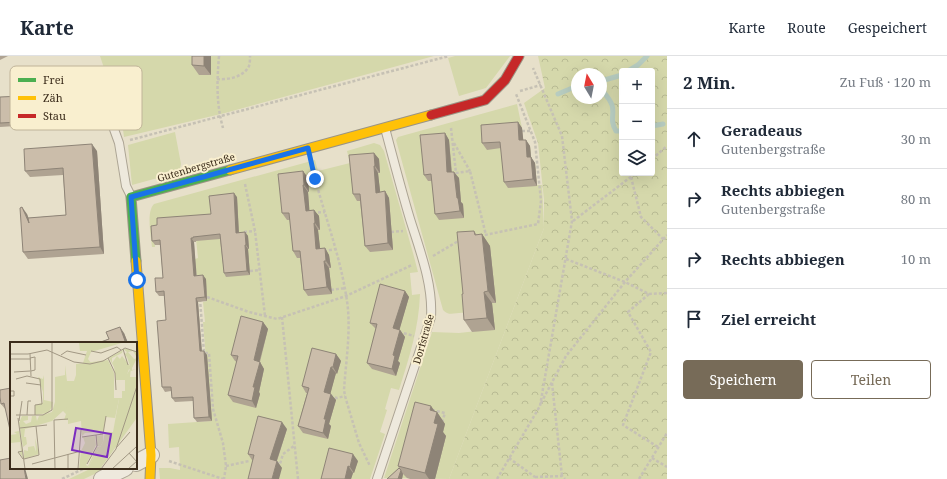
<!DOCTYPE html>
<html lang="de">
<head>
<meta charset="utf-8">
<style>
	body { margin:0; font-family:"Noto Serif",serif; background:#f2f2f3; color:#1f2937 }
	.controls { position:absolute; right:12px; top:12px; display:grid; overflow:hidden; border-radius:4px; box-shadow:0 4px 16px #0002 }
	.controls button { width:36px; height:36px; display:grid; place-items:center; padding:0; border:0; border-bottom:1px solid #e0e1e3; background:#fff; color:#1f2937; font:20px sans-serif }
	.compass { position:absolute; left:571px; top:12px; width:36px; height:36px; border-radius:50%; background:#fff; box-shadow:0 4px 16px #0002; rotate:350deg }
	.stop { position:absolute; width:12px; height:12px; margin:-9px; border:3px solid #1a73e8; border-radius:50%; background:#fff }
	.stop.end { background:#1a73e8; border-color:#fff; box-shadow:0 1px 4px #0008 }
	.list { margin:0; padding:0; list-style:none }
	h2 { display:flex; justify-content:space-between; align-items:center; height:52px; margin:0; padding:0 16px; font-size:17px }
	h2 small { font-size:13px; font-weight:400; color:#747a83 }
	.list li { display:grid; grid-template-columns:26px 1fr auto; gap:12px; align-items:center; box-sizing:border-box; height:60px; padding:0 16px; border-top:1px solid #e0e1e3 }
	.list b { display:block; font-size:15px; white-space:nowrap }
	.list p { margin:0; font-size:13px; white-space:nowrap; color:#747a83 }
	.list em { font-size:13px; font-style:normal; color:#747a83 }
	.actions { display:flex; gap:8px; padding:12px 16px }
	.actions a { flex:1; padding:9px 0; border:1px solid #776b58; border-radius:4px; text-align:center; font-size:14px; color:#776b58 }
	.actions .main { background:#776b58; color:#fff }
	.icon { flex:none; width:22px; height:22px; fill:none; stroke:currentColor; stroke-width:2; stroke-linecap:round; stroke-linejoin:round }
	.map { position:relative; flex:none; width:667px; height:423px; overflow:hidden }
	header { display:flex; align-items:center; gap:24px; box-sizing:border-box; height:56px; padding:0 20px; background:#fff; border-bottom:1px solid #e0e1e3 }
	header strong { font-size:19px }
	nav { display:flex; gap:22px; margin-inline-start:auto; font-size:14px }
	main { display:flex }
	aside { flex:1; background:#fff }
	.map>svg:first-child { display:block }
</style>
</head>
<body>
<header>
<strong>Karte</strong>
<nav><a>Karte</a><a>Route</a><a>Gespeichert</a></nav>
</header>
<main>
<div class="map">
<svg width="667" height="423" viewBox="0 0 667 423">
	<defs>
		<pattern id="forest-crowns" width="20" height="18" patternUnits="userSpaceOnUse"><rect width="20" height="18" fill="#d5d8ab"/><path d="M2 6a3 3 0 1 1 6 0M12 15a3 3 0 1 1 6 0" fill="none" stroke="#b8ba93"/></pattern>
	</defs>
	<rect width="100%" height="100%" fill="#e7e0ca"/>
	<path fill="#d5d8ab" d="M100,0h334l-209,57 -101,24 -2,-15z
		M455,0h55l-24,32 -27,8 -11,-38z
		M517,48l5,24 -25,2 2,18 31,-2 2,17h3l2,22h5l2,43 -95,251 -65,-1 48,-146 27,1 36,-4c-7,-3 -24,-15 -31,-16 -8,-1 -15,4 -21,-3l-47,-170 2,-3z
		M175,76l6,32 -1,5 -4,4 -44,12 -4,-40z
		M374,87l6,2 4,6 29,102 5,19 -8,1 2,22 8,-1c-1,34 -11,64 -21,96l-8,-2 -6,21 2,1 -7,22 5,2 -15,45h-210l-1,-11h11l10,2 -1,-23 -10,1 -1,-24 43,-3 -8,-99h2l-2,-20 4,-1 -10,-21 -2,-21 3,-1 -4,-38 -34,9 -6,1 1,17h-3c-1,-12 -6,-35 2,-43l161,-44 3,11 32,-8 -3,-12z
		M92,412h15l-23,11h-15z"/>
	<path fill="url(#forest-crowns)" fill-rule="evenodd" d="M538,0h129v423h-218l95,-251v-28l-6,-57 -14,-40 21,-15zM622,15h30v102h-30zM577,18h24v24h-24z"/>
	<g fill="none" stroke-linecap="round" stroke-linejoin="round">
		<path stroke="#b7ccc0" stroke-width="5" d="M628,15l10,-6 9,-9
			M601,25l21,-6
			M601,33c4,5 9,10 11,16 3,10 -3,14 4,26h6
			M558,38l19,-8
			M652,70l11,-2"/>
		<g stroke="#aca494" stroke-width="10">
			<path id="lane" d="M89,15l5,3 25,69 7,43 5,10
				M377,423l54,-162c2,-33 -11,-66 -21,-98 -9,-30 -17,-61 -25,-91"/>
		</g>
		<g stroke="#aca494" stroke-width="18">
			<path id="street" d="M136,407l15,-8
				M102,423l23,-11"/>
		</g>
		<g stroke="#9b9484" stroke-width="11">
			<path id="fast" d="M136,205l-5,-64 99,-27"/>
		</g>
		<g stroke="#9b9484" stroke-width="11">
			<path id="slow" d="M230,114l201,-55
				M136,205l15,194 -1,24"/>
		</g>
		<g stroke="#9b9484" stroke-width="11">
			<path id="jam" d="M431,59l54,-15 20,-20 14,-24"/>
		</g>
		<path stroke="#c6c1b4" stroke-width="2.5" stroke-dasharray="3 2" stroke-linecap="butt" d="M219,0c-2,25 -3,47 4,72
			M217,23c11,1 27,-2 32,-13 1,-3 1,-7 1,-10
			M520,35l21,-6
			M451,72l5,45 14,-2 16,64
			M522,75h9
			M130,84l319,-84
			M454,87l16,28
			M652,103l15,-13
			M312,110c10,43 27,85 34,129 6,31 0,64 -2,95l1,6 14,47 11,23
			M631,121l10,40 22,22
			M245,128l10,47 10,85
			M313,157l12,-1
			M573,165l63,-48
			M244,176l11,-1
			M391,176l12,-1
			M480,180l58,-12 3,-23 -6,-59 -19,-48
			M324,195l12,-2
			M433,200l27,-16
			M566,203l59,23 24,12 18,-1
			M250,215l10,-1
			M331,234l14,-2
			M649,238l-21,18 23,40 -28,73 35,22
			M207,241l42,15 28,7 69,-23 66,-31
			M200,243l4,54h5l4,56 10,34 3,23 -2,13
			M282,261l16,162
			M399,276l15,4
			M552,327l10,93
			M330,340l7,2 8,-2
			M541,347l25,-47 59,-74 42,-47
			M432,354l13,3 -3,9
			M509,402l26,19v2
			M652,402l15,9
			M169,405l54,18
			M276,406l4,2 3,-10 11,-8
			M226,410l23,-5
			M535,421l27,-1 3,3
			M62,423l23,-11
			M497,423l43,-73 32,-185 -10,-85 -29,-68
			M639,423l28,-46"/>
		<use href="#lane" stroke="#eee9dd" stroke-width="8"/>
		<use href="#street" stroke="#eee9dd" stroke-width="16"/>
		<use href="#fast" stroke="#4caf50" stroke-width="9"/>
		<use href="#slow" stroke="#ffc107" stroke-width="9"/>
		<use href="#jam" stroke="#c62828" stroke-width="9"/>
	</g>
	<path fill="#afa392" d="M0,0h8l-8,4z
		M192,0h19v19h-12l-7,-10z
		M64,35l1,9 25,-2 3,4 2,19 -95,6v-30l22,-1z
		M518,66l4,6 1,12h3l4,6 1,11 4,6 2,23 -29,2 -4,-6 -3,-34 -14,2 -5,-7z
		M445,77l4,7 3,32 7,6 2,24 2,2 1,14 -25,2 -4,-6 -3,-33h-4l-4,-6z
		M97,95l7,103 -76,5 -5,-7 4,-38 1,4 38,-3 -3,-40 -33,2 -5,-6z
		M374,97l5,6 1,14h-2l2,19 5,-1 4,7 4,52 -23,2 -5,-6 -5,-45h-3l-4,-7z
		M303,115l5,7 1,14h-1l1,18h5l5,6 1,14h-2l2,19 5,-1 4,7 2,13h-2l3,26 -24,2 -4,-6 -4,-32h-3l-4,-7 -3,-31h-3l-5,-7z
		M237,141l2,35h6l3,4 1,13h-1l2,26 -24,2 -2,-4 -4,-34 -24,2v1h-2l2,34 10,3 1,22 -9,1 4,49 5,4 5,66 -15,1 -3,-4 -1,-17 -18,1 -3,-4 -1,-7 -6,1 -3,-5 4,-67 -2,-24h-5l-3,-4 7,-14 -3,-33h-5l-3,-4 5,-16 54,-11z
		M474,175l3,4 5,-1 8,12 6,57h-4l3,27 -23,2 -8,-12 -1,-26z
		M405,235l4,6 -10,33h1l5,7 -7,24 2,2 -4,13 -24,-7 -5,-6 9,-34 -6,-6z
		M263,266l5,7 -8,33 4,7 -5,23 1,2 -4,14 -23,-6 -5,-7 9,-33 -2,-1 -4,-6z
		M124,277l4,10h-30z
		M336,298l5,7 -4,13 -1,-1 -6,21 6,6 -7,24 2,2 -3,13 -25,-6 -5,-7 9,-33h-1l-4,-7z
		M11,332v43l-1,-1 -4,-20 -5,-6z
		M435,356h2l8,12 -2,8 3,4 -11,43h-25l-3,-1 -4,-4 -1,5h-15l12,-11 -1,-2z
		M287,373l-10,32 5,7 -30,-8 -4,-6z
		M358,405l-4,12h-1l-2,6h-30z"/>
	<path fill="#8e8477" d="M204,0h7v19l-7,-9z
		M62,31l2,4 1,14 -3,-4z
		M90,42l3,4 2,19 -3,-3z
		M518,66l4,6 2,18 -5,-6z
		M445,77l4,7 3,39 -5,-7z
		M526,84l4,6 1,11 4,6 2,23 -4,-7 -6,-22z
		M92,88l5,7 7,103 -4,-7z
		M374,97l5,6 1,14 -5,-7z
		M374,110l4,7 3,26 -5,-6z
		M303,115l5,7 1,14 -5,-7z
		M454,116l5,6 2,24 2,2 1,14 -4,-7 -3,-13z
		M303,129l5,7 2,25 -4,-6z
		M385,135l4,7 4,52 -5,-7z
		M234,137l3,4 2,40 -3,-4z
		M22,151l5,7 6,16 -4,-7z
		M314,154l5,6 1,14 -5,-7z
		M314,167l4,7 3,26 -5,-7z
		M245,176l3,4 1,13 -3,-4z
		M482,178l8,12 6,57 -8,-12z
		M191,182l3,4 3,38 -3,-4z
		M245,189l3,4 2,26 -3,-4z
		M325,192l4,7 2,13 -5,-7z
		M324,205l5,7 3,26 -5,-7z
		M203,219l3,4 1,22 -2,-4z
		M405,235l4,6 -11,38 -5,-7z
		M484,236l8,11 3,27 -8,-12z
		M196,242l2,4 4,53 -2,-4z
		M263,266l5,7 -10,38 -4,-7z
		M120,271l4,6 4,10h-1l-2,-2z
		M400,274l5,7 -7,24 2,2 -4,13 -4,-7 1,-14z
		M204,295l3,4 5,66 -3,-4z
		M336,298l5,7 -4,13 -4,-7z
		M260,306l4,7 -5,23 1,2 -4,14 -4,-7 1,-14z
		M331,311l5,6 -7,26 -5,-7z
		M331,338l5,6 -7,24 2,2 -3,13 -5,-6 1,-14z
		M431,350l6,8v-2l8,12 -2,8 3,4 -11,43h-6l-4,-6 9,-50 -4,-13z
		M282,366l5,7 -12,37 -5,-7z
		M353,398l5,7 -4,12 -4,-6z
		M277,405l5,7 -3,11h-7z
		M348,410l5,7 -2,6h-6z
		M24,412h1l3,11h-2z
		M401,414l2,4 -1,5h-4z"/>
	<path fill="#cbbdaa" stroke="#8e8477" d="M192,0h12v10l-12,-1z
		M62,31v14l28,-3 2,20 -92,5v-26l22,-1v-6z
		M518,66l1,18h7l1,17h4l2,22 -29,3 -4,-40 -18,1 -1,-18z
		M445,77l2,39h7l3,26h1l2,13 -25,3 -4,-40 -7,1 -4,-40z
		M92,88l8,103 -77,5 -3,-44 2,-1 7,16 -1,-5 38,-3 -3,-47 -38,3 -1,-22z
		M374,97l1,13h-1l2,27 9,-2 3,52 -23,3 -5,-52h-7l-4,-39z
		M303,115l1,14h-1l3,26 8,-1 1,13h-1l2,26 9,-1 1,13h-2l3,26 -23,3 -4,-39h-7l-4,-38h-7l-4,-39z
		M234,137l2,40 9,-1 1,13h-1l2,26 -23,2 -4,-39 -27,3v1h-2l3,38 9,-1 2,22 -9,1 4,53h4l5,66 -15,1 -1,-21 -21,1 -1,-11h-9l-5,-66 9,-1 -2,-29 -8,1 -1,-14h8l-3,-38 -8,1 -1,-15 6,-1v-7l54,-4 -2,-18z
		M474,175l1,4 7,-1 6,57 -4,1 3,26 -23,2 -2,-26h1l-6,-62z
		M380,228l25,7 -12,37 7,2 -7,25 2,1 -3,13 -25,-6 10,-39 -7,-1z
		M241,260l22,6 -9,38 6,2 -7,25h2l-3,14 -24,-6 10,-39 -7,-1z
		M120,271l5,14 -5,2h-22l11,-4 -3,-7z
		M312,292l24,6 -3,13h-2l-7,25 7,2 -7,25h2l-3,14 -25,-7 11,-38 -7,-2z
		M11,332v41l-1,1 -6,-27 -3,1 -1,-7v-7z
		M415,346l16,4 -1,4 7,2 -3,11 4,1 -13,49 -27,-7z
		M258,360l24,6 -12,37 7,2 -5,18h-24l6,-24 -6,-1z
		M329,392l24,6 -3,13 -2,-1 -3,13h-24z
		M11,402v10h13l2,11h-26v-19z
		M399,412l2,2 -3,9h-11z"/>
	<g fill="none" stroke-linecap="round" stroke-linejoin="round">
		<path stroke="#1a73e8" stroke-width="5" d="M137,224l-6,-83 177,-49 7,31"/>
	</g>
	<g text-anchor="middle" stroke-width="4" stroke-linejoin="round" paint-order="stroke">
		<g font-size="10" fill="#3b2c1b" stroke="#f9efcf">
			<text transform="translate(196 111) rotate(-16)" y="4">Gutenbergstraße</text>
			<text transform="translate(423 283) rotate(-74)" y="4">Dorfstraße</text>
		</g>
	</g>
	<g transform="translate(10 286)">
		<rect width="127" height="127" fill="#e7e0ca"/>
		<path d="M113,7h8l6,4 -1,3 -3,-5 -5,1 6,7 3,-1 -5,10v2l4,-1 -5,2 -2,-2 -4,11h-9l-2,-13 -5,-9 14,-8 -1,3 -10,5v5l5,-7 3,3 2,-3 8,10 -3,-9 -4,-4 2,1 2,-2zM98,18l6,13v25h8v-7h3v8h-6l-4,19 -9,-1 -3,15 -3,3v-3l-15,1 -3,3 -1,-15 -13,3v5l-3,1 3,-1v-9h-4l2,-6 -3,-3 -11,10 -27,8 -1,8h2l1,7 -4,3 -4,-24 3,-7h6v4l-5,1 3,3 5,-2 1,-6h4l1,5 2,-5 13,-4 3,-10v-25l10,-2v-10l2,16h7l2,-6v-11zM34,33v25l9,2 -1,5h-7v-5l-2,2v-12l-5,-15 5,2zM9,89l4,27 -4,-6 2,-1 -1,-9 -10,1v-8l7,-1 -3,-2zM93,93v7l-16,27h-8l2,-18 4,-8 -2,-6 12,-1 1,9 -10,20 2,1 9,-19h3l-3,-1 -1,-10zM25,96l4,16 -15,5v-9l4,1v-4l6,-1 2,6z" fill="#d5d8ab"/>
		<path d="M69,0h46l-34,10 -3,7 3,4h-8l4,-12h-7zM121,26l-1,9h7l-1,42 -36,50h-13l16,-27 2,-10h8l6,-33h6v-22zM53,59l8,1v4l-13,6 -1,-4zM35,60v5h7l-4,6 -13,2v-10z" fill="#d5d8ab"/>
		<path fill="none" stroke="#a29884" stroke-width="1" d="M113,7l5,16M81,9l10,2 16,-6 4,3M0,12h18l19,-4 27,12 16,2 13,-3 22,-13 12,4M20,12l1,22M51,13l6,-4 19,4M20,16l5,-1v13l-4,1M98,16l7,15 1,17M0,17h21M4,30l16,-1M0,36v21M6,37l11,-3 13,3 2,25 -7,1v10M16,41l15,2M0,54h4v-5h-4M6,73h27l9,-5v-68M17,73l1,-14h3M8,76l7,51M9,79l3,-20M10,86l27,-3M72,95l21,-3 3,-18M106,106l14,-16M13,109l-5,1 5,7M119,111l8,9M58,112v15M14,117l15,-4 -3,-29M22,122l49,-13M77,122l10,-18 -1,-11M7,127h16M45,127l-1,-49 14,-1M68,127l3,-39M91,127l15,-20 21,-63M102,127l24,-22M118,127l9,-8"/>
		<path fill="#7b2cbf" fill-opacity="0.15" stroke="#7b2cbf" stroke-width="2" d="M66,86l35,6 -4,23 -35,-7z"/>
		<rect width="127" height="127" fill="none" stroke="#3b2c1b" stroke-width="2"/>
	</g>
	<rect x="10" y="10" width="132" height="64" rx="6" fill="#f9efcf" stroke="#c0b499" stroke-width="1"/>
	<rect x="18" y="22" width="18" height="4" fill="#4caf50"/>
	<rect x="18" y="40" width="18" height="4" fill="#ffc107"/>
	<rect x="18" y="58" width="18" height="4" fill="#c62828"/>
	<g font-size="11" fill="#3b2c1b">
		<text x="43" y="28">Frei</text>
		<text x="43" y="46">Zäh</text>
		<text x="43" y="64">Stau</text>
	</g>
</svg>
<div class="controls">
<button>+</button>
<button>−</button>
<button><svg class="icon" aria-label="layers" viewBox="0 0 24 24"><path d="M12 4l9 5-9 5-9-5zM3 14l9 5 9-5"/></svg></button>
</div>
<svg class="compass" viewBox="-18 -18 36 36"><path d="M0-13l5 13h-10z" fill="#e53935"/><path d="M0 13l5-13h-10z" fill="#747a83"/></svg>
<div class="stop" style="left:137px;top:224px"></div>
<div class="stop end" style="left:315px;top:123px"></div>
</div>
<aside>
<h2>2 Min.<small>Zu Fuß · 120 m</small></h2>
<ul class="list">
<li><svg class="icon" aria-label="ahead" viewBox="0 0 24 24"><path d="M12 20V5M6 11l6-6 6 6"/></svg><div><b>Geradeaus</b><p>Gutenbergstraße</p></div><em>30 m</em></li>
<li><svg class="icon" aria-label="right" viewBox="0 0 24 24"><path d="M7 20v-9h11M14 6l5 5-5 5"/></svg><div><b>Rechts abbiegen</b><p>Gutenbergstraße</p></div><em>80 m</em></li>
<li><svg class="icon" aria-label="right" viewBox="0 0 24 24"><path d="M7 20v-9h11M14 6l5 5-5 5"/></svg><div><b>Rechts abbiegen</b></div><em>10 m</em></li>
<li><svg class="icon" aria-label="arrive" viewBox="0 0 24 24"><path d="M6 21V4h12l-3 4 3 4H6"/></svg><div><b>Ziel erreicht</b></div></li>
</ul>
<div class="actions"><a class="main">Speichern</a><a>Teilen</a></div>
</aside>
</main>
</body>
</html>
